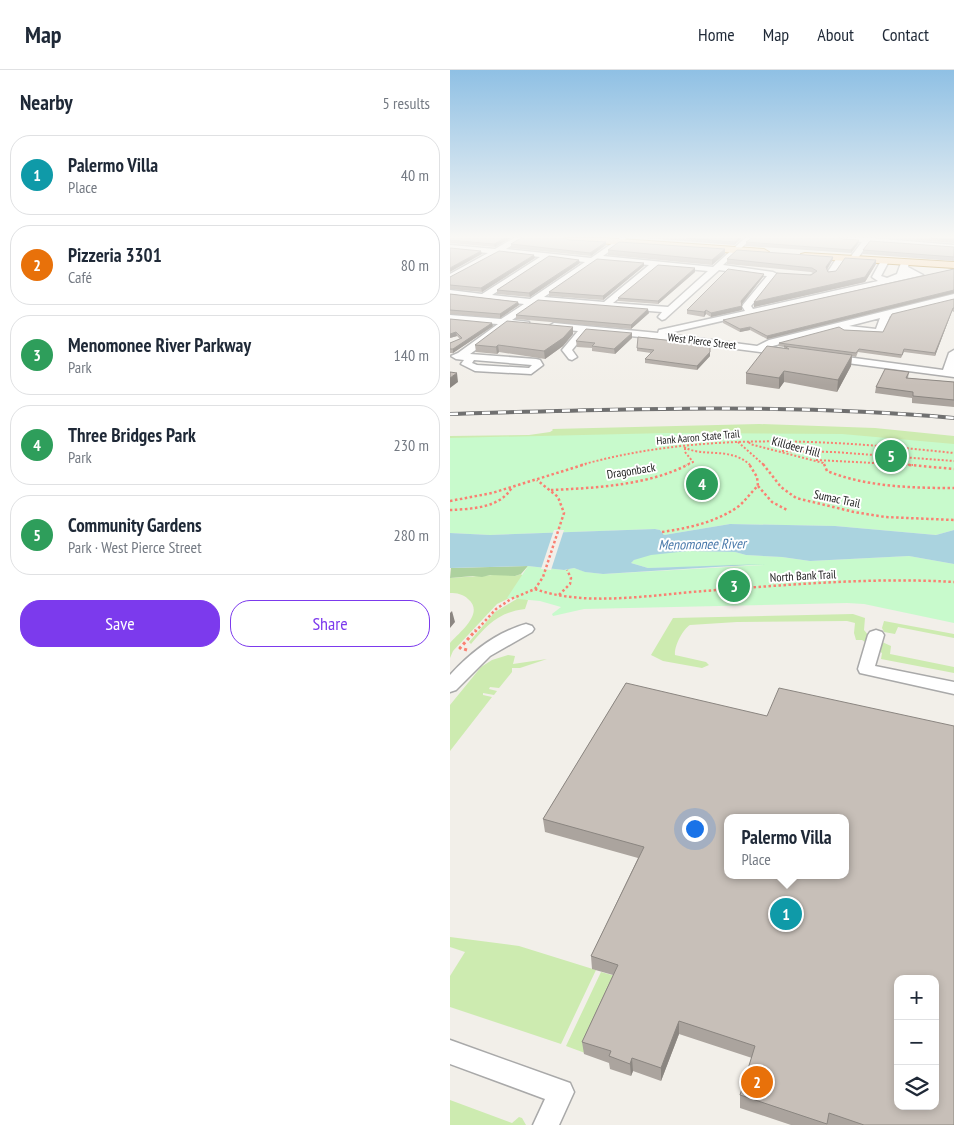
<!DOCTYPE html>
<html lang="en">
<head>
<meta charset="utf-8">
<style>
	body { margin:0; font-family:"PT Sans Narrow",sans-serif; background:#f2f2f3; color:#1f2937 }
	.controls { position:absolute; right:15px; bottom:15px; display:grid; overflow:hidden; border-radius:10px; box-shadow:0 2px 8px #0003 }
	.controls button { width:45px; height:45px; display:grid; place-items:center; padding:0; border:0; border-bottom:1px solid #e0e1e3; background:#fff; color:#1f2937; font:25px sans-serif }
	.you { position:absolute; left:244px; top:758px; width:18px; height:18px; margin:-12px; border:4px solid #fff; border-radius:50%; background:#1a73e8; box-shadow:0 0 0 8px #1a73e833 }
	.badge { display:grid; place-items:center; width:32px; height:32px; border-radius:50%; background:#7c3aed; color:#fff; font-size:16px; font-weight:700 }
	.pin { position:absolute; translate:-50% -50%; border:2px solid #fff; box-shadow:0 1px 5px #0006 }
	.popup { position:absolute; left:274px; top:744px; width:125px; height:65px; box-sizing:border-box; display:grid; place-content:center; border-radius:10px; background:#fff; filter:drop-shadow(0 1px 4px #0005); font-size:16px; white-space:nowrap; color:#747a83 }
	.popup b { font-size:19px; color:#1f2937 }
	.popup::after { content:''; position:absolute; left:50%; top:100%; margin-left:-10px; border:10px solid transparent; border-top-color:#fff }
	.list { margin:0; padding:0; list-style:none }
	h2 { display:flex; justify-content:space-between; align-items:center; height:65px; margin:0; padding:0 20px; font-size:21px }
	h2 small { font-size:16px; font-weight:400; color:#747a83 }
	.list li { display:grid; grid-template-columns:32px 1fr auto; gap:15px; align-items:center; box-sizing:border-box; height:80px; margin:0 10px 10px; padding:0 10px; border:1px solid #e0e1e3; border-radius:20px }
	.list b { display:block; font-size:19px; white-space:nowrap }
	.list p { margin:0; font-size:16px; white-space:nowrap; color:#747a83 }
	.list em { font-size:16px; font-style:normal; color:#747a83 }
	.actions { display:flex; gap:10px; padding:15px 20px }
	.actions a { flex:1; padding:11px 0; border:1px solid #7c3aed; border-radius:20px; text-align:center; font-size:18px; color:#7c3aed }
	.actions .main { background:#7c3aed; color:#fff }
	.icon { flex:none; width:28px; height:28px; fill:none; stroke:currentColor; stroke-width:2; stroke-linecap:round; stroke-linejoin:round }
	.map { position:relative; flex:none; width:504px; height:1055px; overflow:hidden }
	header { display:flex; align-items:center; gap:30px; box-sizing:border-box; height:70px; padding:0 25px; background:#fff; border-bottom:1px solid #e0e1e3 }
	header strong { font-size:24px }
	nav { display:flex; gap:28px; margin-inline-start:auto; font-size:18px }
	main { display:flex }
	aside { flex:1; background:#fff }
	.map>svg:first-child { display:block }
</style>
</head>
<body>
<header>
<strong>Map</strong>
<nav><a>Home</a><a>Map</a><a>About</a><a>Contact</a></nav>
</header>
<main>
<aside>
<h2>Nearby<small>5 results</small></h2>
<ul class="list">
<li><span class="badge" style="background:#0f9aa8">1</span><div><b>Palermo Villa</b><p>Place</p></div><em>40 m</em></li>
<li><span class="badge" style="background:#e8710a">2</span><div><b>Pizzeria 3301</b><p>Café</p></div><em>80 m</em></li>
<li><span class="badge" style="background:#2e9e5b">3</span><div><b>Menomonee River Parkway</b><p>Park</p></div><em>140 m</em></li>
<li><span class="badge" style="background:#2e9e5b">4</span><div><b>Three Bridges Park</b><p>Park</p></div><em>230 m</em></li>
<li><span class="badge" style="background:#2e9e5b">5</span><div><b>Community Gardens</b><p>Park · West Pierce Street</p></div><em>280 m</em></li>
</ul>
<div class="actions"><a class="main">Save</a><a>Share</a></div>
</aside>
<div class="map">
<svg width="504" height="1055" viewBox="0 0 504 1055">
	<rect width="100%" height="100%" fill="#f2efe9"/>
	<path fill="#cdebb0" d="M309,354l116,4 79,8v15l-504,47v-62l79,-1 21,-3 3,-2 -1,-1z
		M57,504l8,2 6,-2 12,13 -36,17 -44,47 -3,7v-15c10,-11 35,-30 18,-44 -5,-5 -11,-6 -18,-6v-15z
		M70,527l8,3 -3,9c-26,3 -38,16 -54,35l-2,-2 26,-30z
		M403,544l12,4 -1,12 5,6 22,10 -1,8 64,13v6l-73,-14 1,-6 -20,-13h-6l-2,-7 1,-10 -8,-2 -110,1 -47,3c-7,4 -16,21 -15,30l31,7 3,3 -7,3 -39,-7 -12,-6 22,-37z
		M434,551l70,13v4l-56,-11 -3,7 -11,-2 -2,-4z
		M58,585l7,1 -2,8 34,-5 -27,9h-8v4l-13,16 -9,-1 -1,2 8,2 -3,4 -11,-2v2l9,2 -42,54v-46l31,-38 11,-7z
		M0,867l69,9 77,24 -35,74 -111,-37v-31l15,-24 -15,-5z
		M151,902l18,5 -34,76 -19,-7z
		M0,1030l62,23 7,-6 3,1 4,7h-76z"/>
	<path fill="#add19e" d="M78,496l-7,8 -6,2 -25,-1 -8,2 -9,-1 -23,2 1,-10z"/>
	<path fill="#c8facc" d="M218,363l174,1 112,10v86l-18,5 -101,-9 -105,-2 -66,11 -4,-5 -5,-1 -165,6 -40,-2v-95z
		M238,481l47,1 11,3 36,2 28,4 99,-5 45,8v59l-90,-19 -17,-1 -263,6 -31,7 -1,-2 9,-7 -21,-6 -33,-3 21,-32 36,4 10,-2 12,4 17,2 161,-9 -116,3 -17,-5c8,-11 43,-11 57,-12z"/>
	<path fill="#aad3df" d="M280,454l105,2 101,9 18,-5v34l-45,-8 -99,5 -28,-4 -36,-2 -11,-3 -47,-1 -37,4 -17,5 -3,3 17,5 117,-4 -162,10 -18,-2 -11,-4 -10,2 -36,-4 -78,2v-35l40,2 165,-6 5,1 4,5z"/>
	<path fill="#f2efe9" d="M104,460h10l-13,40 -10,-1z"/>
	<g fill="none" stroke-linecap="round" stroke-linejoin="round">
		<g stroke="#a9a9a9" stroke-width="3">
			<path id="minor" d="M64,168h9l-17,11 85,9 29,-20h7l-24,18 110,11 32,-29h7l-29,27 50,7 4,2 -26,32 2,3 125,-28 -6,-4 10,-18h3l4,2 -8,15 6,2 10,-4 4,-11 4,-2 4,2 -1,4 15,8 -258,59 92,12 12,-6 185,-46v6l-64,16 -8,18 -38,-3 -5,-3 -70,19 18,3 2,2 -5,3 -133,-17 -64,-6 -15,18 5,7 -5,3 -3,-1 -7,-9 16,-19 -24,-2 -5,-3 5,-3 104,10 1,-3 86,-19 -3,-5 25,-30 -48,-6 -54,49 -3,1 -4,-3 4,-5 -124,-10 -26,18 17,2v4l-22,-1 -2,4 -35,25 66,5 4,1 3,5 -12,9 -56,-3 -14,-7 3,-4 -8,-1 -5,-3 7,-3 40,-29 -48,-3v-6l51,4 23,-15 -74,-8v-6l32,4 58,-37 -41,-5 -49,27v-5l38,-21 -38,-4v-4l45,4zM99,188l36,4 -55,37 -38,-4zM147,190l52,5 -45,37 -60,-5zM207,196l51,5 -40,36 -55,-4zM430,248l-4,11 -27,-3zM24,290l58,5 -3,3 -52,-3 -5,-2z
				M389,168h33l82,7v4l-85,-7 -13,19h-3l-4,-2 13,-17 -20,-2z
				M388,186l7,2 -11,17h-6l-1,-2z
				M504,280v27l-122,-16 -5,-3 5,-3 111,15 6,-17z
				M76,554l6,2 2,3 -2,3 -42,24 -34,34 -6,2v-17c20,-22 47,-43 76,-51z
				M426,560l6,2 2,3 -9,31 79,16v12l-94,-21 -2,-4 10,-34 2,-3z
				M0,970l120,43 4,9 -15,33h-26l12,-26 -95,-35z"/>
		</g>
		<g stroke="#a06b00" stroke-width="2">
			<path id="major" d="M114,168h42l158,11 5,3 -5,3 -195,-14z
				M355,183l149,9v6l-153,-10v-4z"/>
		</g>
		<path stroke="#fa8072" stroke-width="2" stroke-dasharray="2 2" stroke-linecap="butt" d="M288,372l26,23
			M299,372l1,2 73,19 1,2
			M234,377c19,11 46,-1 66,18
			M235,378v4l8,10 -7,3
			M332,381l52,1 120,9
			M366,390l97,5
			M131,395c121,-34 250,-25 373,-12"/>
		<path stroke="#fa8072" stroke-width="2.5" stroke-dasharray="2.5 2.5" stroke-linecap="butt" d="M313,394l18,23 15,11 58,14 31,5 69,3
			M374,394l3,7c40,16 85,17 127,17
			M449,394l55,5
			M308,416l14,16 15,8
			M101,420c44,-2 99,-5 138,-26
			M0,431l42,-8 94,-29
			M0,440c21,-1 51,-2 62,-23
			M212,462c27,-4 55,-10 77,-26 7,-6 12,-14 19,-20l-1,-9 -8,-13
			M85,519c50,18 116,6 169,2 83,-6 167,-14 250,-9
			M109,525l11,-11 1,-6 -4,-8
			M25,562l21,-23 15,-10 24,-10 8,-12 21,-64 -6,-16 -21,-17"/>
		<path stroke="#fa8072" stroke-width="3" stroke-dasharray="3 3" stroke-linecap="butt" d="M17,580l-7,-2 16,-18"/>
		<use href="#minor" fill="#fff" fill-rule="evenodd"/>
		<use href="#major" fill="#fcd6a4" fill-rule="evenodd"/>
		<g stroke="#707070" stroke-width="4">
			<path id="rail" d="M0,344c168,-5 336,-11 504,4"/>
		</g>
		<use href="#rail" stroke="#fff" stroke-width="2.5" stroke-dasharray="8" stroke-linecap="butt"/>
	</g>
	<path fill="#aba49e" d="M0,168h61l-16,9 -45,-4z
		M197,168h95l-8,7z
		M441,168h63v5z
		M392,169l17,1 -1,4 -7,9 -105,-7v-4z
		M119,170l37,2v3l-15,11 -80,-8v-4z
		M504,177v14l-91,-7v-4z
		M275,179v5l-13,11 -104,-10v-5z
		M383,187l-1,4 -5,9 1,2 8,-1 40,-11v4l-11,18 -111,25v-5l59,-29 -2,-1 -84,-8v-5z
		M85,188l-53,34 -32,-3v-12z
		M130,193l-50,34 -33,-3v-4z
		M194,196l-41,34 -54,-4v-4z
		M504,199v24l-187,46 -17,-9 -10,2 -17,-9v-3z
		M245,202l-37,32 -40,-3v-3z
		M313,207l-21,27v6l-31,7 -5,-3 -2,3 -17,-3v-4z
		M0,224l68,8 1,3 -19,13 -50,-4z
		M504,229v13l-2,-1 -17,45 -31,-4 -3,6 -43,-6 -2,5 -4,-1 -1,10 -14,26 -53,-10 -5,7 -33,-5v-11l38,-25v-1l-6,-1 1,-3 65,-13 39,2z
		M199,243l-18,16 -115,-10v-4z
		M0,249l43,7 -40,27h-3v-10l10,-4 -3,-3 -7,2z
		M182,263v5l-17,16 -23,-3v-3l-15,-1 -1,-6z
		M123,264l-10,12 -18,13 -46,-7 -2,2 -21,-2 -1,-7z
		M187,278l73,8 -13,14 -52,-7v-4l6,-6 -14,-2z
		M459,302l-1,6 46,4v25l-42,-4v-5l-37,-5 1,-6z
		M176,613l328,442h-163l-51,-17v-13l12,-37 -73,-24 -18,47 -28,-10 -2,5 -21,-7 -1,-6 -25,-9 -2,-12 31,-67 -21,-6 -1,-13 47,-98 -93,-26 -2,-13z"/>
	<path fill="#8b8681" d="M55,168h6l-16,9 -1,-3z
		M289,168h3l-8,7 1,-3z
		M409,170l-1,4 -7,9v-3z
		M156,172v3l-15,11 -1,-3z
		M275,179v5l-13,11v-5z
		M31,181l1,3 -32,18v-4z
		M84,185l1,3 -53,34 -1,-4z
		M383,187l-1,4 -7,11 1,-5z
		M129,190l1,3 -50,34 -1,-4z
		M426,190v4l-11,18 -111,25v-5z
		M194,193v3l-41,34v-4z
		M245,198v4l-37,32v-3z
		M314,204l-1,3 -22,28v-4z
		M504,220v3l-187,46v-3z
		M68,232l1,3 -19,13v-4z
		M292,236v4l-31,7v-4z
		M503,238l-1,3 -17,45v-3z
		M198,239l1,4 -18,16v-4z
		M256,240v4l-2,3v-5z
		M42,253l1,3 -40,27v-4z
		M123,257v7l-10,12 -18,13 -1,-8z
		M300,257v3l-10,2v-3z
		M6,262l1,4 -7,2v-4z
		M182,263v5l-17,16 -1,-5z
		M48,275l1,7 -2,2 -1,-7z
		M260,282v4l-13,14v-4z
		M402,285l-1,11 -14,26 1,-12z
		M334,301v11l-5,7v-11z
		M7,303l1,9 -8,6v-10z
		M2,541l3,11 -5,6v-15z
		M229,951v13l-18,47v-13z
		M182,988l1,13 -2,5 -1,-12z"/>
	<path fill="#c7bfb8" stroke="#8b8681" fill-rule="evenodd" d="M0,168h55l-11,6 -44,-4z
		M71,168h44l4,2 37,2 -16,11 -79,-9z
		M236,168h53l-4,4z
		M302,168h89l1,1 17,1 -8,10 -105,-8z
		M480,168h24v2z
		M420,171l84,6v10l-91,-7z
		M169,172l106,7 -13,11 -104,-10z
		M0,178l31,3 -31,17z
		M287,180l96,7 -7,10 2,5 8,-1 9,-13 31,2 -11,17 -111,25 23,-29 34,2 6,-4 -5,-3 -85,-9z
		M49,181l35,4 -53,33 -31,-3v-8z
		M99,186l30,4 -50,33 -32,-3z
		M147,189l47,4 -41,33 -54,-4z
		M208,195l37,3 -37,33 -40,-3z
		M278,199l36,5 -23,27 1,5 -31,7 -5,-3 -2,2 -17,-2z
		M504,199v21l-187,46 -17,-9 -10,2 -17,-9z
		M0,224l68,8 -18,12 -50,-4z
		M504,229v9h-1l-18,45 -31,-4 -2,6 -43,-6 -3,4 -77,-10 60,-16 5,3 39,2 9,-18z
		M88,230l110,9 -17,16 -115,-10z
		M0,249l42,4 -39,26h-3v-6l12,-5 -6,-6 -6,2z
		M57,251l66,6 -10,11 -19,13 -46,-6 -2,2 -21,-2z
		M136,259l46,4 -18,16 -22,-3 3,-3 -19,-2z
		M188,267l72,8v7l-13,14 -52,-7 9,-9 -17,-2z
		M317,276l22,3 -5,-3 68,9 -14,25 -54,-9 -5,7 -33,-5z
		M435,299l24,3 -3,6 48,4v18l-41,-4v-4l-37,-5z
		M0,302l7,1 -7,5z
		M176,613l141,33 12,-28 175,38v399h-90l-35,-12 -2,11 -87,-29 15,-49 -76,-25 -18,47 -29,-10 -2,6 -21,-8 2,-5 -29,-9 36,-77 -27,-9 53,-109 -101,-28zM277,748h118v57h-118zM448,909h37v127h-37z"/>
	<linearGradient id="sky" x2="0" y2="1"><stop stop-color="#8fc0e4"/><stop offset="0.53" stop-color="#f9f8f5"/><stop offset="1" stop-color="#f9f8f5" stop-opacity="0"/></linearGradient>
	<rect width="504" height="315" fill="url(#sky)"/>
	<g text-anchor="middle" stroke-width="4" stroke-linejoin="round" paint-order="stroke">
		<g font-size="11" fill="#222" stroke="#fff">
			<text transform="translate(252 271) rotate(7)" y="4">West Pierce Street</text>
			<text transform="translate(248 367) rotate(-5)" y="4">Hank Aaron State Trail</text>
		</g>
		<g font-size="12" fill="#222" stroke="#fff">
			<text transform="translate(346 377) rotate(15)" y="4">Killdeer Hill</text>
			<text transform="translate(181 401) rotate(-9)" y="4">Dragonback</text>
			<text transform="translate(387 429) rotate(12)" y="4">Sumac Trail</text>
			<text transform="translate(353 506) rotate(-3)" y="4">North Bank Trail</text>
		</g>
		<g font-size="14" font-style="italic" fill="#4a7aab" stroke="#fff">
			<text transform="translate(252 474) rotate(-1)" y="5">Menomonee River</text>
		</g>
	</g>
</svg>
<div class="controls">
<button>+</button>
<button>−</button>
<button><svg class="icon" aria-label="layers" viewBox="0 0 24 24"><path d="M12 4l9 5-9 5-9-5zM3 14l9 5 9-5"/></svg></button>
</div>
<div class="you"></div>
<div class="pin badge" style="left:336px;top:844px;background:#0f9aa8">1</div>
<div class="popup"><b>Palermo Villa</b>Place</div>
<div class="pin badge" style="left:307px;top:1012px;background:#e8710a">2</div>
<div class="pin badge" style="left:284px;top:516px;background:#2e9e5b">3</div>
<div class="pin badge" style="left:252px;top:414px;background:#2e9e5b">4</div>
<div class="pin badge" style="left:441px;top:386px;background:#2e9e5b">5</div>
</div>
</main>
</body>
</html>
